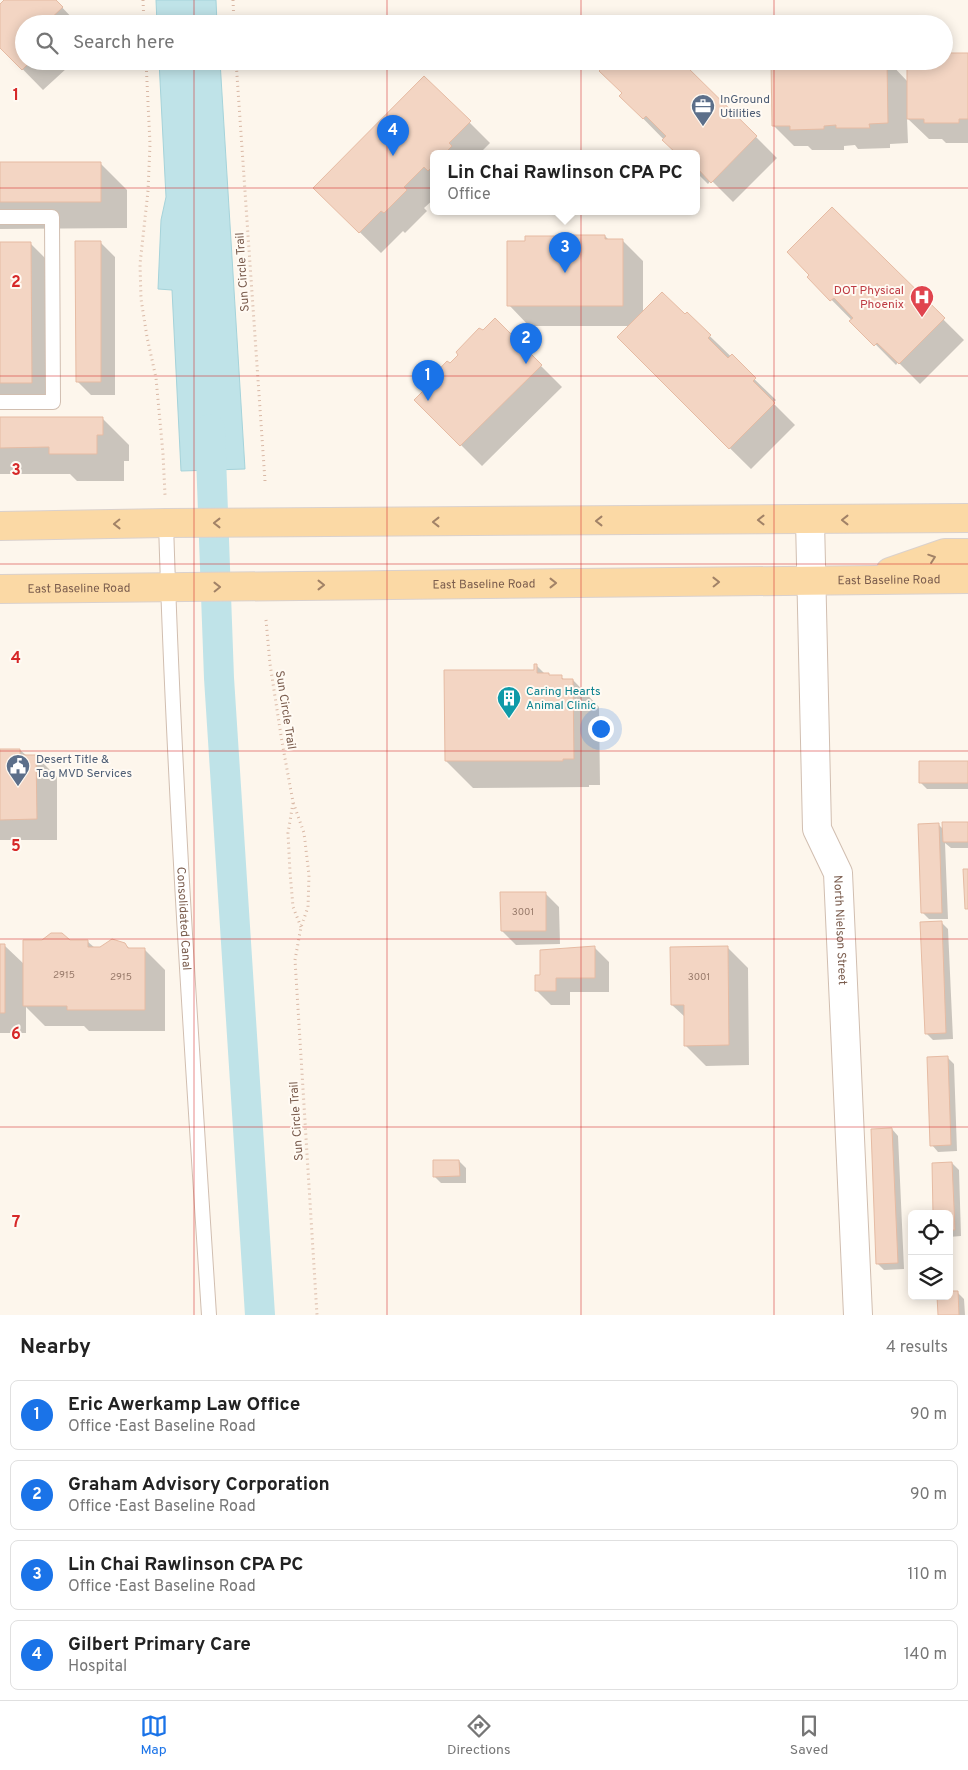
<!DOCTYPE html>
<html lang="en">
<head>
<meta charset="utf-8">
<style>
	body { margin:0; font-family:Overpass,sans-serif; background:#f6f6f6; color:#222 }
	.controls { position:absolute; right:15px; bottom:15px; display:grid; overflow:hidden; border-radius:8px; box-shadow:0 2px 12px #0003 }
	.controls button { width:45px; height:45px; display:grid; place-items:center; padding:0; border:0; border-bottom:1px solid #e0e0e0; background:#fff; color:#222; font:25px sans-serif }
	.you { position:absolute; left:600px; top:728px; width:18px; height:18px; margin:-12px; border:4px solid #fff; border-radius:50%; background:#1a73e8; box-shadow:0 0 0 8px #1a73e833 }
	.badge { display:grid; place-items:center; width:32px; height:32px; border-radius:50%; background:#1a73e8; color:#fff; font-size:16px; font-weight:700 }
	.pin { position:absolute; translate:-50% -41px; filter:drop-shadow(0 1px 2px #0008) }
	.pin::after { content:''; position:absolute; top:26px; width:18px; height:15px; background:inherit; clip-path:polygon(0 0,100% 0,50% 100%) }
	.popup { position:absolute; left:430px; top:150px; width:270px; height:65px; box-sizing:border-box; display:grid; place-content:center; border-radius:8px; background:#fff; filter:drop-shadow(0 1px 4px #0005); font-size:16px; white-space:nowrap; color:#767676 }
	.popup b { font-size:19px; color:#222 }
	.popup::after { content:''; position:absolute; left:50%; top:100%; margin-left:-10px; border:10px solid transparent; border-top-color:#fff }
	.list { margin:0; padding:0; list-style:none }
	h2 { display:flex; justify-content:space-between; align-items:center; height:65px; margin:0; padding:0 20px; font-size:21px }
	h2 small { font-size:16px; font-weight:400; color:#767676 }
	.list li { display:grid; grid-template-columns:32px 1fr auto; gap:15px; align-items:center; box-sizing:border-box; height:70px; margin:0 10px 10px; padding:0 10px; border:1px solid #e0e0e0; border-radius:8px }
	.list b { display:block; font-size:19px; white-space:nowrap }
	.list p { margin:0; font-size:16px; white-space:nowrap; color:#767676 }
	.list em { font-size:16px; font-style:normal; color:#767676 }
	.icon { flex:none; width:28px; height:28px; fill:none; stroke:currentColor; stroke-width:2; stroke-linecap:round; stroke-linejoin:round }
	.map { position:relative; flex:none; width:968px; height:1315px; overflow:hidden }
	.search { position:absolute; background:#fff; box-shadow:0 2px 12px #0003; left:15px; right:15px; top:15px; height:55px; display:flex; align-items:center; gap:12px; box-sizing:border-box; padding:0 18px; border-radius:28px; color:#767676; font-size:19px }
	.sheet { height:385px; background:#fff }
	nav { display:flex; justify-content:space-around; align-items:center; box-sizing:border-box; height:70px; border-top:1px solid #e0e0e0; background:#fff; font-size:14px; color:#767676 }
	nav a { display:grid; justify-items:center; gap:2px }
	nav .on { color:#1a73e8 }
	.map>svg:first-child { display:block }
</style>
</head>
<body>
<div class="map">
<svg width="968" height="1315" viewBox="0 0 968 1315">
	<rect width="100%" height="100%" fill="#fdf6ec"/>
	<path fill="#bfe3e8" stroke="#a5d3da" d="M156,0h60l1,24h-60z
		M159,61h61l25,408 -64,2 -9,-181 -14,-1 3,-69 5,-23z"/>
	<path fill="#0003" d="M5,0h50l23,24h-54v37h36l7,7 -24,22 -43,-44v-41z
		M968,54v89h-22l-4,-4h-13l-22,-21 1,25 -18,1v4l-32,1 -3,-4 -11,1v4h-32l-4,-4h-14l-21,-21v-64h115l20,21 36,-21z
		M680,61l97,97 -44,44 -22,-22 -3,4 -12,-12v-18h-18l-57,-58z
		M424,77l66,66 -11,11h-45v45l-10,9 3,3 -22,22 -2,-2 -22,22 -66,-65z
		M100,163l27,27v38l-127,1v-65z
		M832,209l132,131 -44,44 -22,-22 -2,3 -87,-88z
		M605,236l4,4h13l21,21v52l42,3 2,-2 89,86 -3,3 22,22 -44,44 -133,-131 12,-12h-101l-20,-21 18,-63 31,-5 4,3z
		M0,243h30l21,21 2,139h-53z
		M101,243l14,14v138h-24l-14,-14z
		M495,320l67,67 -80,79 -66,-66z
		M0,419h103l26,26v16h-5v20h-47l-7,-7h-70z
		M537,666l8,8h3l3,3h10l4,3h8l26,27 1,78h-11v2l-116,1 -27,-27 89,-90z
		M0,750h20l7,6h9l21,21v63h-57z
		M968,763v26h-41l-7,-7z
		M968,823v25h-17l-6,-5 3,76h-19l-7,-7 16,-88 6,6z
		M545,893l14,14 1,37 -44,1 -14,-14z
		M941,922l7,7 5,110 -20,1 -7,-7z
		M69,941h18l8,7 30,-4 5,5h14l21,21v61h-76l-5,-5h-39l-19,-19v26h-26v-89l5,2 20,19z
		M595,948l14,14v30h-39v13h-19l-14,-14 4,-14z
		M728,948l20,20 1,97 -43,1 -21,-21v-28l-13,-12z
		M947,1057l7,7 3,87 -19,1 -6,-7z
		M892,1129l6,7 6,133 -20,1 -7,-7z
		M459,1161l7,7v15h-25l-7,-7z
		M952,1163l7,7 2,66 -12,1z
		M957,1292l7,7 1,16h-26l10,-19z"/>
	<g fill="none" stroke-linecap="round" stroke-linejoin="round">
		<path stroke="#bfe3e8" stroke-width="30" d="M210,429l9,249 41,637"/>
	</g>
	<path fill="#f3d5c3" stroke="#e6bba3" d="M4,0h52l7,7 -18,17h-21v37h7l-9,9 -22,-22v-44z
		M944,53h24v66h-9v4h-35v-4h-17v-58h37z
		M609,61h72l76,75 -46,47 -15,-16v-13h-19l-15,-14 4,-4 -20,-20 -3,3 -24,-23 3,-3 -23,-22z
		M771,61h116l1,62 -19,1 1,4h-34v-3l-12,1v3l-34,1v-4h-18z
		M424,76l47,45 -22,22 3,3 -8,8h-10v11l-6,6 -4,-4 -20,20 3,3 -23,23 -3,-2 -22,22 -46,-45z
		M0,162h101v40h-101z
		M832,207l113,111 -46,46 -22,-21 -3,3 -25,-25 4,-3 -19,-20 -4,3 -23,-24 2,-2 -22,-23z
		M571,235h34v4h18v67h-116v-65h18v-5h34v3h12z
		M75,241h26v141h-25z
		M0,242h31l1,141h-32z
		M662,292l23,22 2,-2 24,23 -3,3 20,20 4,-4 24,24 -3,3 22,22 -46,46 -112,-112z
		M495,318l47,47 -82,81 -46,-46 13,-13 -3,-2 23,-24 3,2 8,-8 -2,-3 23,-24 4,2z
		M0,417h103v18h-6v19h-48v-7l-49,1z
		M534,664h3v9h12v2h13v4h11l1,80h-11v2h-118l-1,-91h90z
		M0,749h20v6h16l1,64 -37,1z
		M919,761h49v22h-49z
		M942,822h26v20h-25z
		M939,823l3,90h-21l-3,-89z
		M963,869h5v40h-3z
		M500,892h46v39h-45z
		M942,921l4,112 -21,1 -5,-112z
		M51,933h11l8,7h18v7h12l12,-8 13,4 3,5h17v62h-78v-4h-44v-66h19z
		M0,944h5v69h-5z
		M595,946v32h-39v13h-21v-16h5v-25z
		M728,946l1,99 -45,1v-41h-13l-1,-58z
		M948,1056l3,89 -21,1 -3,-89z
		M892,1128l6,135 -22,1 -5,-135z
		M433,1160h26l1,16 -27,1z
		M952,1162l3,68h-6v-16h-16l-1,-51z
		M949,1291h9l1,24h-21l-1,-19h12z"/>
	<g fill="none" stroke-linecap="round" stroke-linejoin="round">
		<g stroke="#d1beb0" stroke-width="16">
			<g id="lane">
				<path d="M0,217h52l1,185h-53"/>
				<path id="s1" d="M166,523c8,265 26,528 43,792"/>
			</g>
		</g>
		<g stroke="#d1beb0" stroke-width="30">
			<g id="street">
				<path id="s2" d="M810,520l7,309 21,44 20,442"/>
			</g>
		</g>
		<g stroke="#dad1cd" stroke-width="30">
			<g id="primary">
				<path d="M0,526l166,-3 802,-5"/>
				<path d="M890,572l55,-19h23"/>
				<path id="s3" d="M0,589l968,-10"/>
			</g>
		</g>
		<path stroke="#d9b8a5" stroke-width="3" stroke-dasharray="1 4" stroke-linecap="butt" d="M143,0l1,24
			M233,0l1,24
			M146,61l4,83 -2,47 -8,73 1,35 6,38 9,41 7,76 2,41
			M236,61l29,420
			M266,620l4,44 12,78 11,60 11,31 5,42 -1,32 -7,20 -6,33 22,355
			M293,803l-5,30 2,39 3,35 8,20"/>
		<use href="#lane" stroke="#fff" stroke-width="14"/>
		<use href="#street" stroke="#fff" stroke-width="28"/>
		<use href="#primary" stroke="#fbd9a5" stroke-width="28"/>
	</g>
	<defs><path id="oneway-chevron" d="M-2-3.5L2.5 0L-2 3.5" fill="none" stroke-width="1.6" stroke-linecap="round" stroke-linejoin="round" transform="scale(1.25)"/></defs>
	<g stroke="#a18267">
		<use href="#oneway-chevron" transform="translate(761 520) rotate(180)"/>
		<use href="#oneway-chevron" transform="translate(845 520) rotate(180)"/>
		<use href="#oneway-chevron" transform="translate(599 521) rotate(180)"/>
		<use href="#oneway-chevron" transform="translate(436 522) rotate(180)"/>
		<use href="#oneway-chevron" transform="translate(217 523) rotate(180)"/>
		<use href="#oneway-chevron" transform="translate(117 524) rotate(179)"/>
		<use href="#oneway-chevron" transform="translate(932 558) rotate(-19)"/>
		<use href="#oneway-chevron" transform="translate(716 582) rotate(-1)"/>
		<use href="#oneway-chevron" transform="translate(553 583)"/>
		<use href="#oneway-chevron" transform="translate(321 585)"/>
		<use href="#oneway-chevron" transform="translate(217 587) rotate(-1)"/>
	</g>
	<path fill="none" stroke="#d62828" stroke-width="1" stroke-opacity="0.55" d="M194,0v24M387,0v24M581,0v24M774,0v24M194,61v1254M387,61v1254M581,61v1254M774,61v1254M0,188h968M0,376h968M0,564h968M0,751h968M0,939h968M0,1127h968"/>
	<defs>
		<g id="office-pin" transform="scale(1.25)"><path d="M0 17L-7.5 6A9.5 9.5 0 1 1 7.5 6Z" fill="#5c6f8a" stroke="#fffaf3"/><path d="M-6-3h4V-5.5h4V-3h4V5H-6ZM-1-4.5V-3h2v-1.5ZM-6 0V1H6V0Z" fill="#fff"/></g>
		<g id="hospital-pin" transform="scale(1.25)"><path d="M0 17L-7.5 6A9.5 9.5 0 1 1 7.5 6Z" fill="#e0444e" stroke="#fffaf3"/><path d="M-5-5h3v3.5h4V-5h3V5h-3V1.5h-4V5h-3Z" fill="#fff"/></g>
		<g id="building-pin" transform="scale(1.25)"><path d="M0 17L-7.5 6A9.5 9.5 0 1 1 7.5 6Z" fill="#0f9aa8" stroke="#fffaf3"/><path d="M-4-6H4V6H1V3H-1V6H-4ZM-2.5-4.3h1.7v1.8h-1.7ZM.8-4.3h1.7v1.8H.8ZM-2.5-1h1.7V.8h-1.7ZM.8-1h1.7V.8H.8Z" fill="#fff"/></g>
		<g id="civic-pin" transform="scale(1.25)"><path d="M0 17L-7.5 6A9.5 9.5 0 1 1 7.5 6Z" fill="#5c6f8a" stroke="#fffaf3"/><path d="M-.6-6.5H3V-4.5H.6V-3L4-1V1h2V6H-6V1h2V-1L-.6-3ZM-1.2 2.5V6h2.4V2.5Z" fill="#fff"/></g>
	</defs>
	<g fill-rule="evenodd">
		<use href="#office-pin" x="703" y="106"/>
		<use href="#hospital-pin" x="922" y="297"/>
		<use href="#building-pin" x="509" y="698"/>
		<use href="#civic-pin" x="18" y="766"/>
	</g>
	<g text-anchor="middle" stroke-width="4" stroke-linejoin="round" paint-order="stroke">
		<g font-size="10" fill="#987a6a">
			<text x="523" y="915">3001</text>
			<text x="64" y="978">2915</text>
			<text x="121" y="980">2915</text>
			<text x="699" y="980">3001</text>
		</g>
		<g font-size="12" fill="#4e5e75" stroke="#fffaf3" text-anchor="start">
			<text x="720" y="103">InGround<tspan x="720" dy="14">Utilities</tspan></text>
			<text x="36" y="763">Desert Title &amp;<tspan x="36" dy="14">Tag MVD Services</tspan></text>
		</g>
		<g font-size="12" fill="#7a5c4d" stroke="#fffaf3">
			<text transform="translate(242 272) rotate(-94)" y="4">Sun Circle Trail</text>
			<text dy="4" stroke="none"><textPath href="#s3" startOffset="889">East Baseline Road</textPath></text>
			<text dy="4" stroke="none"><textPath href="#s3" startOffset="484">East Baseline Road</textPath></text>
			<text dy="4" stroke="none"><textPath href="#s3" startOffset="79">East Baseline Road</textPath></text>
			<text transform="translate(286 710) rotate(81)" y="4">Sun Circle Trail</text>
			<text dy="4" stroke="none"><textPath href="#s1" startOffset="396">Consolidated Canal</textPath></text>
			<text dy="4" stroke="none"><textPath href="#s2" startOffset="415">North Nielson Street</textPath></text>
			<text transform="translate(296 1121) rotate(-94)" y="4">Sun Circle Trail</text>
		</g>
		<g font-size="12" fill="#be3a42" stroke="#fffaf3" text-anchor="end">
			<text x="904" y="294">DOT Physical<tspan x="904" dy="14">Phoenix</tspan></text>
		</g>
		<g font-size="12" fill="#0d838f" stroke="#fffaf3" text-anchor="start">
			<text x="526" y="695">Caring Hearts<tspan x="526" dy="14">Animal Clinic</tspan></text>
		</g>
	</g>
	<g font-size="16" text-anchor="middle" font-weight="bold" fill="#d62828" stroke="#fffaf3" stroke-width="4" stroke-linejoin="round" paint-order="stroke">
		<text x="16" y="100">1</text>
		<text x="16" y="287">2</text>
		<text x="16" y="475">3</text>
		<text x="16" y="663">4</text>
		<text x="16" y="851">5</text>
		<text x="16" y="1039">6</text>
		<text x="16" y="1227">7</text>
	</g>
</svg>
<div class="controls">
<button><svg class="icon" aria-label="locate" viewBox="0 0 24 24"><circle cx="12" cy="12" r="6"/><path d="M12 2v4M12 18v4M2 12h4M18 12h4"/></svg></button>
<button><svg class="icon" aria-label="layers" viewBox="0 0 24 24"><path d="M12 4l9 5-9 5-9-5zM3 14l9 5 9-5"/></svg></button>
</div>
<div class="you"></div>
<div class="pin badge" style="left:428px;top:401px">1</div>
<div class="pin badge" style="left:526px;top:364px">2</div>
<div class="pin badge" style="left:565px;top:273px">3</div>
<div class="popup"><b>Lin Chai Rawlinson CPA PC</b>Office</div>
<div class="pin badge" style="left:393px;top:156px">4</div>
<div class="search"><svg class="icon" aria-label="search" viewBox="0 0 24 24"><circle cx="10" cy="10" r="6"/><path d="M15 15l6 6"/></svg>Search here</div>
</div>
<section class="sheet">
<h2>Nearby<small>4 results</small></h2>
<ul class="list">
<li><span class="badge">1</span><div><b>Eric Awerkamp Law Office</b><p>Office · East Baseline Road</p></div><em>90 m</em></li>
<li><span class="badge">2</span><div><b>Graham Advisory Corporation</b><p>Office · East Baseline Road</p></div><em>90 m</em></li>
<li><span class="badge">3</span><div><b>Lin Chai Rawlinson CPA PC</b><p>Office · East Baseline Road</p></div><em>110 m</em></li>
<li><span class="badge">4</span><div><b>Gilbert Primary Care</b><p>Hospital</p></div><em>140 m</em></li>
</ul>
</section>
<nav>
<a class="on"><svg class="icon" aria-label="map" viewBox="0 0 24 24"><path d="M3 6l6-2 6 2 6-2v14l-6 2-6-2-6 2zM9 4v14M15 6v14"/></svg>Map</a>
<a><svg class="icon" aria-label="directions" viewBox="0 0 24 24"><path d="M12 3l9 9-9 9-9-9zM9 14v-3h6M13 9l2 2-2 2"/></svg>Directions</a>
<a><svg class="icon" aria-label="saved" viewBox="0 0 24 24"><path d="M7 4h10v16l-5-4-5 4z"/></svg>Saved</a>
</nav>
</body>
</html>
